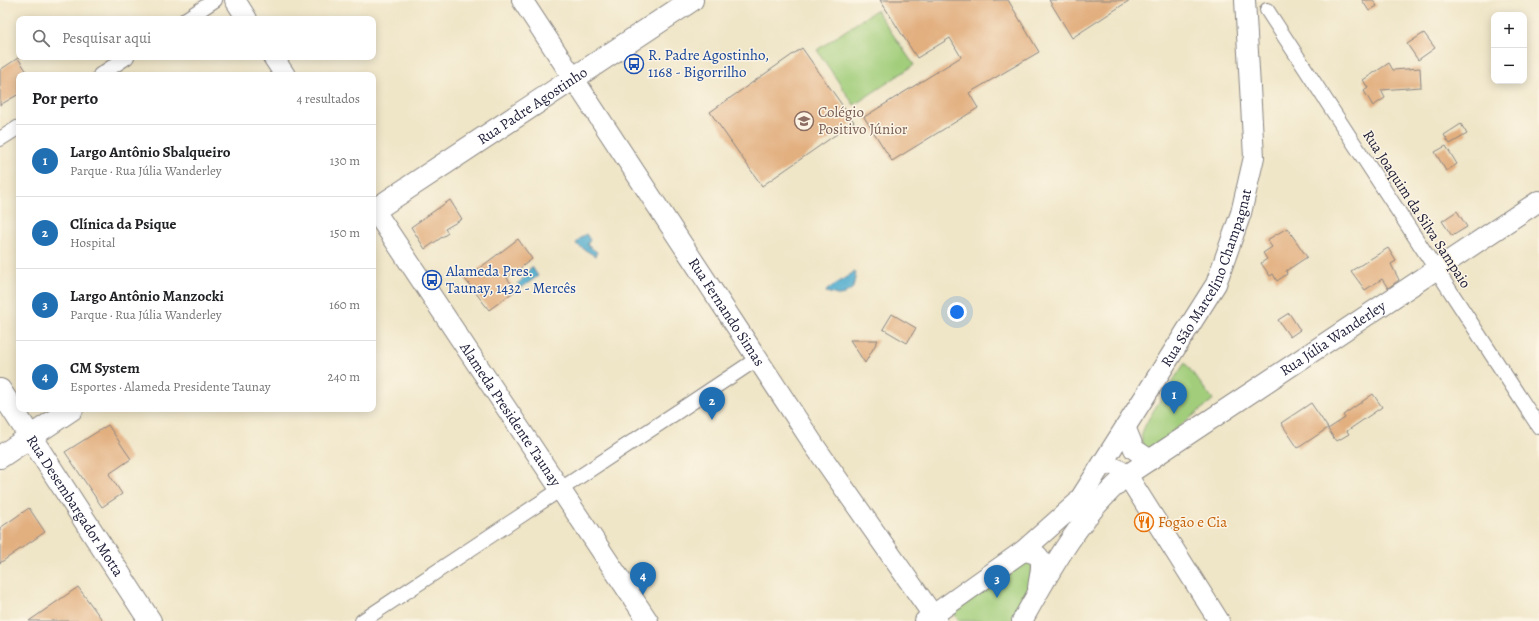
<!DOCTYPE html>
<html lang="pt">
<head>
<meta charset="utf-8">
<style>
	body { margin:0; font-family:Alegreya,serif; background:#f6f6f6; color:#202124 }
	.controls { position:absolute; right:12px; top:12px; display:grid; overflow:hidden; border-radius:8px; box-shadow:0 2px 10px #0003 }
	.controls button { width:36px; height:36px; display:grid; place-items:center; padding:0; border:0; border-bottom:1px solid #e0e0e0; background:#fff; color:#202124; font:20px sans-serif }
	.you { position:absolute; left:957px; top:312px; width:14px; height:14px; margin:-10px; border:3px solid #fff; border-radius:50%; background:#1a73e8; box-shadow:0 0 0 6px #1a73e833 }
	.badge { display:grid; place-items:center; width:26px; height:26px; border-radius:50%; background:#1f6fb2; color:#fff; font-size:13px; font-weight:700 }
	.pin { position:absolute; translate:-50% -33px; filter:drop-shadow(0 1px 2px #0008) }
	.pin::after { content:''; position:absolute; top:21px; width:14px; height:12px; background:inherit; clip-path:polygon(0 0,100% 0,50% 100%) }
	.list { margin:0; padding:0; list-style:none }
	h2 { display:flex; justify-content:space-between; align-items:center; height:52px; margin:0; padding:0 16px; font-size:17px }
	h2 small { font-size:13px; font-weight:400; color:#757577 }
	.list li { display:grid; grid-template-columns:26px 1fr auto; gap:12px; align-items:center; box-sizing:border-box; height:72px; padding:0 16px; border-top:1px solid #e0e0e0 }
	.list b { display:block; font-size:15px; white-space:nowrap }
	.list p { margin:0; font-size:13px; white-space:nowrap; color:#757577 }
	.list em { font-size:13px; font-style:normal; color:#757577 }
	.icon { flex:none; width:22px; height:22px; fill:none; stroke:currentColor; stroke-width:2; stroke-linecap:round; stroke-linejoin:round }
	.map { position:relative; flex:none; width:1539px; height:621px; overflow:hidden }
	.search { position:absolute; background:#fff; box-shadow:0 2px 10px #0003; left:16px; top:16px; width:360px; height:44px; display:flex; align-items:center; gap:10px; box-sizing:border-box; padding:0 14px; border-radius:8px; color:#757577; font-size:15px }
	.panel { position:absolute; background:#fff; box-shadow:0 2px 10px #0003; left:16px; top:72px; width:360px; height:340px; border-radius:8px }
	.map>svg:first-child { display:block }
</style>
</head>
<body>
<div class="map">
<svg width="1539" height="621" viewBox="0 0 1539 621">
	<rect width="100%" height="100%" fill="#fcf5e5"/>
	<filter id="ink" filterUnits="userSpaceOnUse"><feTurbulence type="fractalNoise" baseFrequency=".025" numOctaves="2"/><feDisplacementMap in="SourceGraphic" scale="8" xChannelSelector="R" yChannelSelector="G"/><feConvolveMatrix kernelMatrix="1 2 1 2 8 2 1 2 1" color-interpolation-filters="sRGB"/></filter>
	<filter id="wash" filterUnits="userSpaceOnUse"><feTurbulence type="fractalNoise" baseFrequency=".012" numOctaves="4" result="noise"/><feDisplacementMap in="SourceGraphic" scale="16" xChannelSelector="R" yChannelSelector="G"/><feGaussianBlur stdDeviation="0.9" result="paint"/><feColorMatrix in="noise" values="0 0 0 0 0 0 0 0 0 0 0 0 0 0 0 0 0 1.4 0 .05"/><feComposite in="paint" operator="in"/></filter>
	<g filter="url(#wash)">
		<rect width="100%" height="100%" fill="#efe5c7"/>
		<path fill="#a2ce7b" stroke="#62785b" d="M876,10l38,55 -60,40 -37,-55z
			M1185,363l28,37 -66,52c-5,-5 -6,-11 -5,-18 3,-14 33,-56 43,-71z
			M1023,561l9,4 -1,20 -21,36h-51l-6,-9z"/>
		<path fill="#4facce" stroke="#386784" d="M586,234l4,6 -3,5 10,7 -2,4 -19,-12 5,-7z
			M532,267l6,9 -17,12 -4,-4c9,-6 8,-12 15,-17z
			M854,272l2,1 -3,15 -12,8 -15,-4 1,-2z"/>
		<g id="blocks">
			<path fill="#e2af7f" d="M880,0h128l31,52 -70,41 9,15 -86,53 -28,-44 97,-60 -11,-19 -33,20z
				M1049,0h81l-58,38z
				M1362,0h11l4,6 -8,5z
				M1424,33l11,15 -17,12 -11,-16z
				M802,48l52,74 -92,64 -52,-74z
				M18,58l11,17h-10v19l-19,11v-35z
				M1389,63l4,7 27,-2 1,19 -40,3 4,8 -12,8 -9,-15 4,-3 -5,-8z
				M1461,124l6,10 -17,10 -6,-9z
				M1446,146l11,18 -11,7 -11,-19z
				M450,200l12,19 -17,10 3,4 -23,16 -14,-22z
				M1457,211l10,16 -15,9 -10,-15z
				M1287,228l20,29 -21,14 1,3 -10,7 -4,-7 -3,2 -9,-13 6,-4 -4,-6 9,-6 -5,-7z
				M518,239l14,20 -25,19 9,12 -27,20 -24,-31z
				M1388,248l8,13 -5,3 8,16 -11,8 -6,-9 -17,11 -14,-19z
				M1289,313l11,17 -10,7 -12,-17z
				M892,314l24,14 -9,15 -24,-14z
				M850,340h28l-13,23z
				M1373,394l9,13 -35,24 2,3 -12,7 -2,-1 -7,-11 17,-11 -2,-3z
				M1311,403l17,25 -30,20 -17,-25z
				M108,425l23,34 -22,15 13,20 -20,13 -37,-55z
				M29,508l16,24 -45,31v-35z
				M78,587l25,34h-74z"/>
		</g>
	</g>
	<g filter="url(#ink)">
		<use href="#blocks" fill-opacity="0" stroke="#888481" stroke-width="1"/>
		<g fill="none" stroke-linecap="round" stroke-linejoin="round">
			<g stroke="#888481" stroke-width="16">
				<path id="minor" d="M1267,10l272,417
					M186,19l29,-19
					M100,75l27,-18
					M0,139l19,-12
					M362,621l395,-262"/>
			</g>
			<g stroke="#888481" stroke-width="18">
				<path id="tertiary" d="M1102,467c12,-2 17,-1 25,8"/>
			</g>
			<g stroke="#888481" stroke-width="22">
				<g id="secondary">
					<path d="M235,0l12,19"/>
					<path id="s1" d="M522,0l294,448 121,173"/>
					<path d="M273,57l12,18"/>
					<path id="s2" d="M373,208l275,413"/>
					<path d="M1126,429l8,20 16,11"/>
					<path d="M1127,475l92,146"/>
					<path d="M1023,551c26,2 17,18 15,37"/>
					<path id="s3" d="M925,621l98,-70 55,-49 138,-218 25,-71 13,-56 -9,-157"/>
					<path id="s4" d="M1022,621c29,-52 59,-107 105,-146l412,-274"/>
				</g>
			</g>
			<g stroke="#888481" stroke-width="24">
				<g id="primary">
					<path id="s5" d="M373,211l319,-211"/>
					<path id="s6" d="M0,390l150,231"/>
					<path d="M0,457l72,-48"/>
				</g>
			</g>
			<use href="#minor" stroke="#fff" stroke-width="14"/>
			<use href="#tertiary" stroke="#fff" stroke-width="17"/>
			<use href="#secondary" stroke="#fff" stroke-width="20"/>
			<use href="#primary" stroke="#fff" stroke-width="22"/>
		</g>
	</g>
	<defs>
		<g id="bus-ring" transform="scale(1)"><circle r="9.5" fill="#fcf5e5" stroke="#1a4fb4" stroke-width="1.5"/><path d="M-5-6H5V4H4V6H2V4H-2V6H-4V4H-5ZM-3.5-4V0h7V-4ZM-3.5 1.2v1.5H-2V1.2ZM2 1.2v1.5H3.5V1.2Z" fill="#1a4fb4"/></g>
		<g id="school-ring" transform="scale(1)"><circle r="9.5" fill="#fcf5e5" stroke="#8d6e63" stroke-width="1.5"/><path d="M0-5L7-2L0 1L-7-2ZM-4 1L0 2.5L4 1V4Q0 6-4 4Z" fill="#8d6e63"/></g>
		<g id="restaurant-ring" transform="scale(1)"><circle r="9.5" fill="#fcf5e5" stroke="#e8710a" stroke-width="1.5"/><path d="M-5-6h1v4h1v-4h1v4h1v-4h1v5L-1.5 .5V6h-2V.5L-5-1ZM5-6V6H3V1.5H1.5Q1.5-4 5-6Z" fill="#e8710a"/></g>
	</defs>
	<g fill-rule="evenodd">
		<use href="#bus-ring" x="634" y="64"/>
		<use href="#school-ring" x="804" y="121"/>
		<use href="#bus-ring" x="432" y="280"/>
		<use href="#restaurant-ring" x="1144" y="522"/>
	</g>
	<g text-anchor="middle" stroke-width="3" stroke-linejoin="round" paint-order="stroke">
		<g font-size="15" fill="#164399" stroke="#fcf5e5" text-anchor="start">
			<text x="648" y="60">R. Padre Agostinho,<tspan x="648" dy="17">1168 - Bigorrilho</tspan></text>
			<text x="446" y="276">Alameda Pres.<tspan x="446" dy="17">Taunay, 1432 - Mercês</tspan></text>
		</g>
		<g font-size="15" fill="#22223b" stroke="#fcf5e5">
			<text dy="5" stroke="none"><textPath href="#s5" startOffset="191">Rua Padre Agostinho</textPath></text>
			<text transform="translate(1417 209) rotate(57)" y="5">Rua Joaquim da Silva Sampaio</text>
			<text dy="5" stroke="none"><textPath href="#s3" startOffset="454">Rua São Marcelino Champagnat</textPath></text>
			<text dy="5" stroke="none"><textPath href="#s1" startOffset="373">Rua Fernando Simas</textPath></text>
			<text dy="5" stroke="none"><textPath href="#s4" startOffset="428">Rua Júlia Wanderley</textPath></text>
			<text dy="5" stroke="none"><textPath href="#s2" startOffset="248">Alameda Presidente Taunay</textPath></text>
			<text dy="5" stroke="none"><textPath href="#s6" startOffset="138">Rua Desembargador Motta</textPath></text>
		</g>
		<g font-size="15" fill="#785e54" stroke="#fcf5e5" text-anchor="start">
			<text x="818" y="117">Colégio<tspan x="818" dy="17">Positivo Júnior</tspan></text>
		</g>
		<g font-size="15" fill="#c56008" stroke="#fcf5e5" text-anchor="start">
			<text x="1158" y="527">Fogão e Cia</text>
		</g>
	</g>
</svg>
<div class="controls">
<button>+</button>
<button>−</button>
</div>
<div class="you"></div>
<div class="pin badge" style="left:1174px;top:414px">1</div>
<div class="pin badge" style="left:712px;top:420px">2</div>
<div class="pin badge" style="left:997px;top:598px">3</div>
<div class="pin badge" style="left:643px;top:595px">4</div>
<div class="search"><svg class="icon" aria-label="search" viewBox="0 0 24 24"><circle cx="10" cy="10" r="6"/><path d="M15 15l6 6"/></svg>Pesquisar aqui</div>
<section class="panel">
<h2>Por perto<small>4 resultados</small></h2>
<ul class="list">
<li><span class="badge">1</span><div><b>Largo Antônio Sbalqueiro</b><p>Parque · Rua Júlia Wanderley</p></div><em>130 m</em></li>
<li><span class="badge">2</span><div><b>Clínica da Psique</b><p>Hospital</p></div><em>150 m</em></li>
<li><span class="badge">3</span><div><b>Largo Antônio Manzocki</b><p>Parque · Rua Júlia Wanderley</p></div><em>160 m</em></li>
<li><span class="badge">4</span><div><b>CM System</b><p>Esportes · Alameda Presidente Taunay</p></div><em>240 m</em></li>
</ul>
</section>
</div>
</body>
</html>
